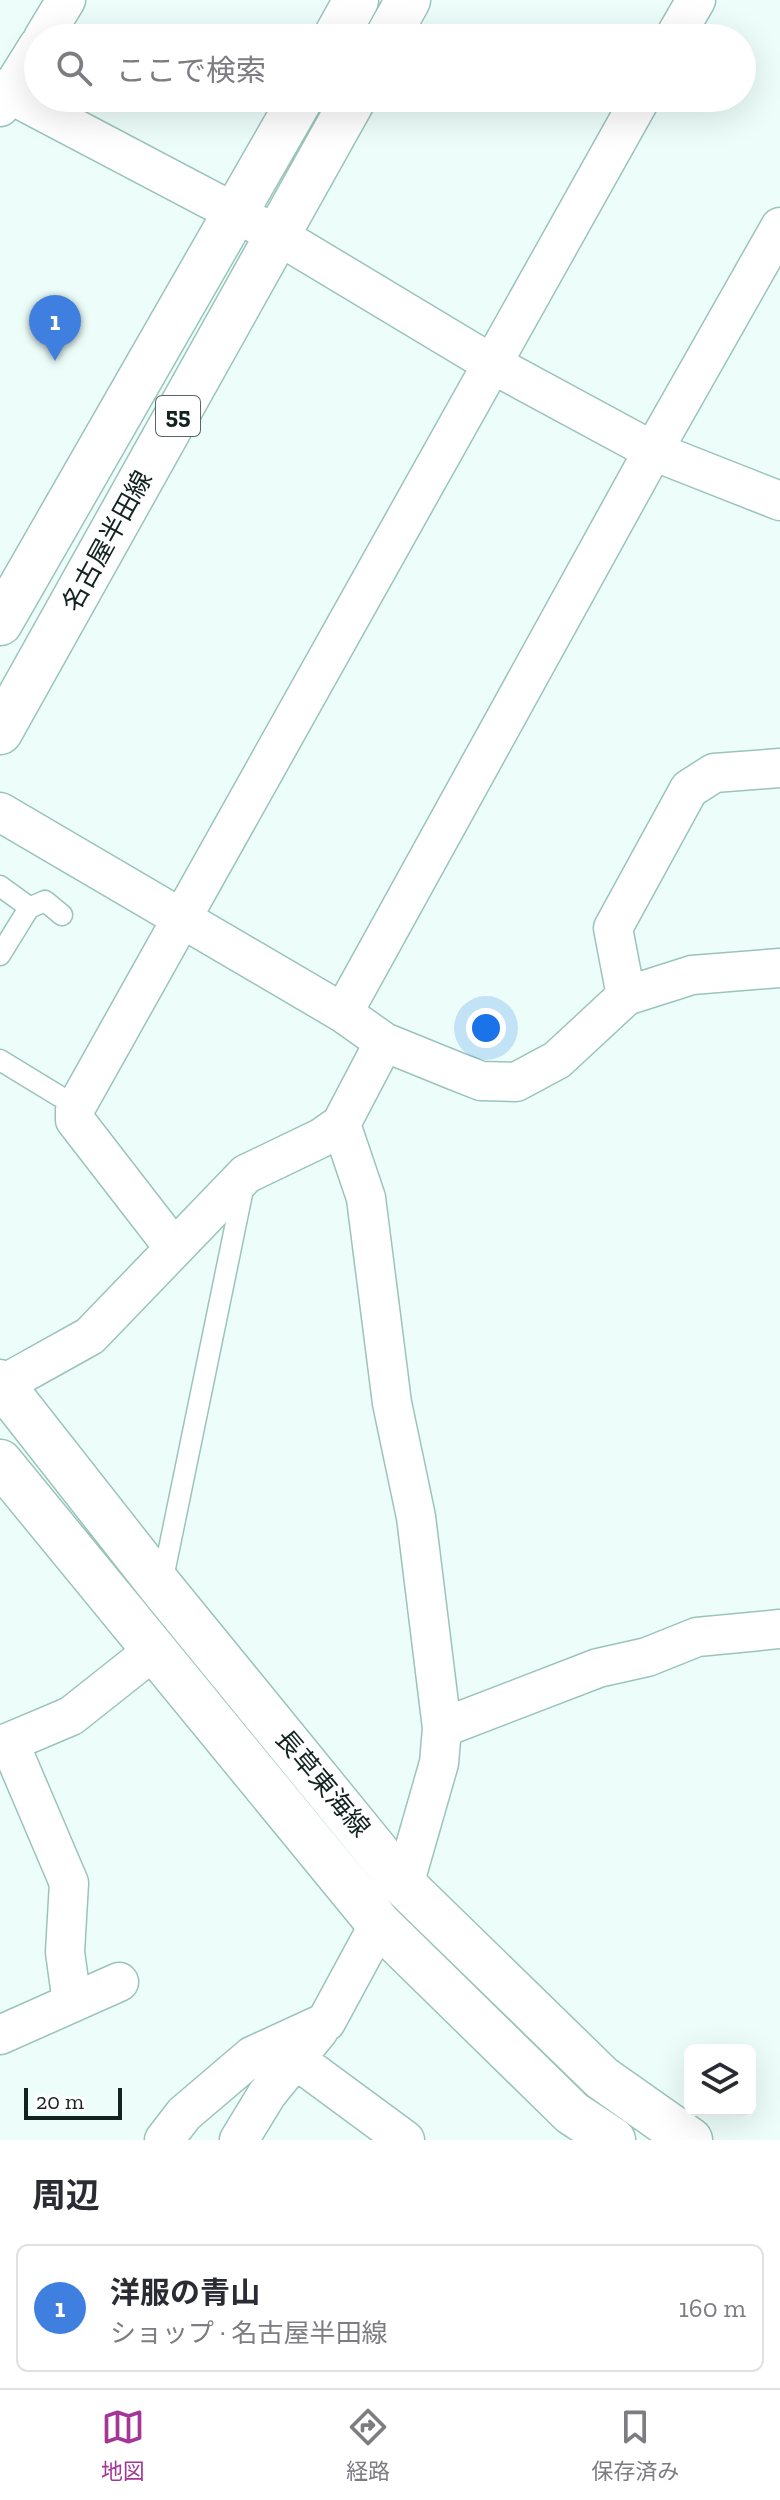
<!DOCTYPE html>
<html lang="ja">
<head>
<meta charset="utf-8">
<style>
	body { margin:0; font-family:"Zilla Slab","Noto Sans JP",serif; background:#f7f7f7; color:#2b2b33 }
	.controls { position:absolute; right:24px; bottom:24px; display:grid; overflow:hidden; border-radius:12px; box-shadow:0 8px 32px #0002 }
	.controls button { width:72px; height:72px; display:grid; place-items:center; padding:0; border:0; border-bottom:2px solid #e1e1e2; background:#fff; color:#2b2b33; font:40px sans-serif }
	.scale { position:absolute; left:24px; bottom:20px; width:98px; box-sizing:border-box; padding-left:8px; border:4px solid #132320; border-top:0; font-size:22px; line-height:28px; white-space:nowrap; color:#132320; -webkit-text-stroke:6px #fff; paint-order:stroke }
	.you { position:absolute; left:486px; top:1028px; width:28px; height:28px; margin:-20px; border:6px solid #fff; border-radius:50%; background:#1a73e8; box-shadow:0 0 0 12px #1a73e833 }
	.badge { display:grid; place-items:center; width:52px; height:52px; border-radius:50%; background:#a33696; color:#fff; font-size:26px; font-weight:700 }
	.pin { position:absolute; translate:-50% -66px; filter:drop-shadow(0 2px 4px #0008) }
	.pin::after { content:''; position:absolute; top:42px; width:28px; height:24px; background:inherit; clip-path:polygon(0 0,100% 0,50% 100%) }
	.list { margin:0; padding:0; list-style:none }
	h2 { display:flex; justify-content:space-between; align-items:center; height:104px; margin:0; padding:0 32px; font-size:34px }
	h2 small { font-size:26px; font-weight:400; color:#7c7c81 }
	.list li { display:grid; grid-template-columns:52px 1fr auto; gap:24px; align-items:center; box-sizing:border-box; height:128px; margin:0 16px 16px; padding:0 16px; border:2px solid #e1e1e2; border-radius:12px }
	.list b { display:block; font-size:30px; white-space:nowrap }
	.list p { margin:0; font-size:26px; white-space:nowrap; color:#7c7c81 }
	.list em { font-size:26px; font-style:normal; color:#7c7c81 }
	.icon { flex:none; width:44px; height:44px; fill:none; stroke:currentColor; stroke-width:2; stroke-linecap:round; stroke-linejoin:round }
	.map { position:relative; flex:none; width:780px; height:2140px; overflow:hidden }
	.search { position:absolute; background:#fff; box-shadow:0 8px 32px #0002; left:24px; right:24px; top:24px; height:88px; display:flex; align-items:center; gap:20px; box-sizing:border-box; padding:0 28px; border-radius:44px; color:#7c7c81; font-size:30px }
	.sheet { height:248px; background:#fff }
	nav { display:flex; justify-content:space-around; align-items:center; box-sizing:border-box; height:112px; border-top:2px solid #e1e1e2; background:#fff; font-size:22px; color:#7c7c81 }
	nav a { display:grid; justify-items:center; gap:4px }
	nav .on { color:#a33696 }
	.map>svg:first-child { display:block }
</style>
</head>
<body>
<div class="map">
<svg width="780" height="2140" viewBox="0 0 780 2140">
	<rect width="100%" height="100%" fill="#edfefa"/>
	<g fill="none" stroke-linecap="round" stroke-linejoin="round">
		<g stroke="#9ac4ba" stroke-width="23">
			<path id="service" d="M0,886l29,21
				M0,955l29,-47 16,-7 17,14
				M0,1060l59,36
				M162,1583l82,-399"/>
		</g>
		<g stroke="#9ac4ba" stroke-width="41">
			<path id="minor" d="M43,38l23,-38
				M674,38l22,-38
				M0,89l279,147 213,128 161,87 127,50
				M0,107l38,-61
				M0,812l343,201 41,29 69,28 28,11 35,1 41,-22 69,-64 66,-21 88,-7
				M626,996l-13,-68 76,-139 25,-16 66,-5
				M343,1013l310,-562 127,-224
				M341,1124l25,74 26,205 24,114 26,211 -3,35 -35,122
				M174,1248l-99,-128v-11l566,-1011
				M2,1385l88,-49 156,-162 75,-36 20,-14 43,-82
				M442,1728l156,-60 49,-11 50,-20 83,-8
				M9,1742l60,141 -4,69 7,51
				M0,1746l71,-30 82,-65
				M0,2035l119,-53
				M295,2059l110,81
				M164,2140l20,-26 68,-58 74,-34 53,-98
				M239,2140l28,-46 52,-64"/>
		</g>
		<g stroke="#9ac4ba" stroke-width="47">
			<path id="secondary" d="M0,1382l161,205 243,298 198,193 88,62
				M0,1462l379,462 193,189 41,27"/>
		</g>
		<g stroke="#9ac4ba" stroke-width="47">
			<path id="primary" d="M335,38l21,-38
				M387,38l21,-38
				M0,623l301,-525
				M0,732l354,-634"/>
		</g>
		<use href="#service" stroke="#fff" stroke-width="20"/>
		<use href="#minor" stroke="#fff" stroke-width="38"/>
		<use href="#secondary" stroke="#fff" stroke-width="44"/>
		<use href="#primary" stroke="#fff" stroke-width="44"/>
	</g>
	<g text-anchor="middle" stroke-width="7" stroke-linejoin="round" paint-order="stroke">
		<rect fill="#fff" stroke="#5a6563" stroke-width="2" x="156" y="396" width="44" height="40" rx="6"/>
		<g font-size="24" font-weight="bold" fill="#132320">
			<text x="178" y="424">55</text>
		</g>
		<g font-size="26" fill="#132320" stroke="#fff">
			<text transform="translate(107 541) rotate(-61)" y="9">名古屋半田線</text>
			<text transform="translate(323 1783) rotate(50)" y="9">長草東海線</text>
		</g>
	</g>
</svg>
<div class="controls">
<button><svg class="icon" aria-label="layers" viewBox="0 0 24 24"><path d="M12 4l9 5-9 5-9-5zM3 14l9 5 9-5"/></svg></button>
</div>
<div class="scale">20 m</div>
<div class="you"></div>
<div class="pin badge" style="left:55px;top:361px;background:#3f7fe0">1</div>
<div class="search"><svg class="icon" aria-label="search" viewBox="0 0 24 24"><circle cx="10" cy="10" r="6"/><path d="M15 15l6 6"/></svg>ここで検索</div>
</div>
<section class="sheet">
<h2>周辺<small></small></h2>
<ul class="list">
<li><span class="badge" style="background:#3f7fe0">1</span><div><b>洋服の青山</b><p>ショップ · 名古屋半田線</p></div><em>160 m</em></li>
</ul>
</section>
<nav>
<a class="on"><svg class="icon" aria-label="map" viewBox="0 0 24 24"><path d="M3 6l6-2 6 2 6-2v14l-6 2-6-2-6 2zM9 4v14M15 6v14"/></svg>地図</a>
<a><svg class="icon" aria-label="directions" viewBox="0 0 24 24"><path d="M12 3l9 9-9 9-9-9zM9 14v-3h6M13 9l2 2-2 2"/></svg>経路</a>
<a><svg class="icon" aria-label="saved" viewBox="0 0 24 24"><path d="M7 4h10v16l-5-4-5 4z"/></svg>保存済み</a>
</nav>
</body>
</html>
